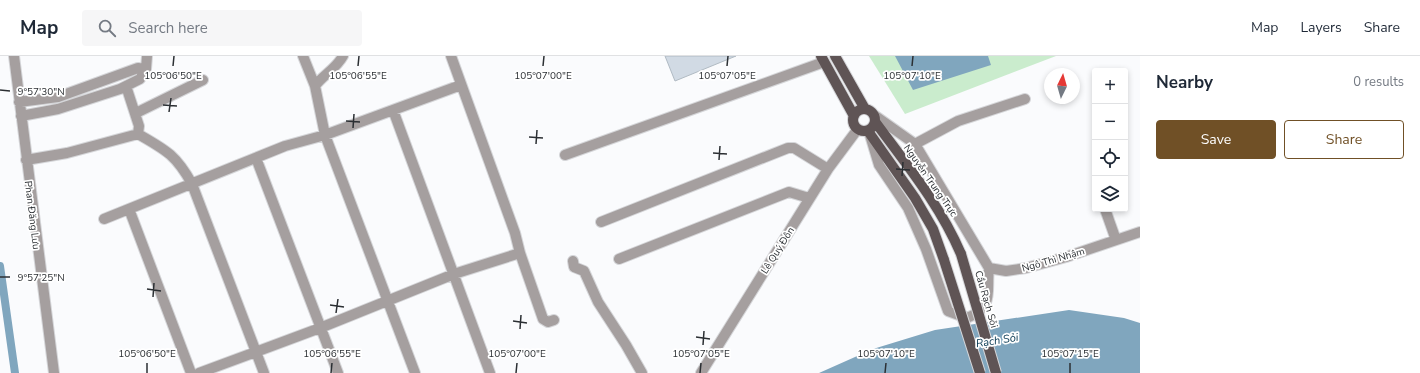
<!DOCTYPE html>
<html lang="en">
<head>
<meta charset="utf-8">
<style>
	body { margin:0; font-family:"Nunito Sans",sans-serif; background:#f6f6f7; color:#1f2937 }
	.controls { position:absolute; right:12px; top:12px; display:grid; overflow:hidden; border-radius:4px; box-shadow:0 2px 6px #0003 }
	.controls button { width:36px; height:36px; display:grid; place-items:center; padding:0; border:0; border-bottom:1px solid #e0e1e3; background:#fff; color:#1f2937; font:20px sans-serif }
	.compass { position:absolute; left:1044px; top:12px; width:36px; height:36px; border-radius:50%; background:#fff; box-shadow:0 2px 6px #0003; rotate:5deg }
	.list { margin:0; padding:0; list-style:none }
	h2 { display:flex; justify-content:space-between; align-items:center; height:52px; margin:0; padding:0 16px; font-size:17px }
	h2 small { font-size:13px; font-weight:400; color:#747a83 }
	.actions { display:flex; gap:8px; padding:12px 16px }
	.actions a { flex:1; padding:9px 0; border:1px solid #705026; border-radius:4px; text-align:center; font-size:14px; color:#705026 }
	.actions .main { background:#705026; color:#fff }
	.icon { flex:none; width:22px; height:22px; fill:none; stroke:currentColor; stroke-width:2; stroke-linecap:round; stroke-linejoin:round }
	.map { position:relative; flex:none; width:1140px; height:317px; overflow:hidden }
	header { display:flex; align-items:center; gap:24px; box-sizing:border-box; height:56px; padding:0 20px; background:#fff; border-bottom:1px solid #e0e1e3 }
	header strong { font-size:19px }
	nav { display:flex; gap:22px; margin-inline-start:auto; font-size:14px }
	.search { width:280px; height:36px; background:#f6f6f7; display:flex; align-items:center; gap:10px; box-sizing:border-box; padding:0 14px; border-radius:4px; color:#747a83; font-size:15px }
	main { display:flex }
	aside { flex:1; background:#fff }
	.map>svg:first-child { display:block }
</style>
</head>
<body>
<header>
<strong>Map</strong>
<div class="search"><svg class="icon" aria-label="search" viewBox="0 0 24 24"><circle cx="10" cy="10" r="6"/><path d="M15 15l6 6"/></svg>Search here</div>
<nav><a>Map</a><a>Layers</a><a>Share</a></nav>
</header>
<main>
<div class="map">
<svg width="1140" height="317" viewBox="0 0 1140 317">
	<rect width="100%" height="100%" fill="#fafbfd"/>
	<path fill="#caeccd" d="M869,0h187l-151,58z"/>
	<path fill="#80a6be" d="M895,0h93l3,9 -78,25z
		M1069,254l55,8 16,5v50h-321l54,-24 62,-19z"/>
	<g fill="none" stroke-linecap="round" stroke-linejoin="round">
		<path stroke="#80a6be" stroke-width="8" d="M0,210l15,107"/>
	</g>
	<path fill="#d1dae4" stroke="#b0bac3" d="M665,0h71l-61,25z"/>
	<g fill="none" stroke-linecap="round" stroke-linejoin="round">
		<g stroke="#d5d6d9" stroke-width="12">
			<path id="minor" d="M14,0l40,317
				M303,0l12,30 10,49 90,238
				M451,0l64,177 5,20 23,66 5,3 6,-2
				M315,30c8,-11 21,-17 28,-30
				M19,46l39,-5 80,-29 8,1
				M393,54l97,263
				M136,57l67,-33
				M874,59l41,29 74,124 17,3 20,-3 40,-11 74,-25
				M21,60l37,-7 62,-20 20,-10 6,-10 1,-13
				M138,78c28,16 38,21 54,50l72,189
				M870,79l9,30 29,43 18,41 22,62 19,7c28,-12 19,-25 22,-50
				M915,88l43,-23 67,-22
				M565,99l259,-93
				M256,102l82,215
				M26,104l41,-7 71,-19 1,-8 -13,-40
				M129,153l62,164
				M1105,153l11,31
				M104,163l181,-73 40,-11 136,-50
				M601,166l187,-74h6l34,21
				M619,203l170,-67 20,6
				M573,205l1,6 10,4 14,31 28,43 16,28
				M199,317l121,-45 134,-54 66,-21
				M701,317l127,-204 29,-39"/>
		</g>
		<g stroke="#d5d6d9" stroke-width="12">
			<path id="major" d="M821,0l33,60
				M835,0l30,53
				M853 64a11 11 0 1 1 22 0a11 11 0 1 1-22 0Z
				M876,67c31,42 64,82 85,131
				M868,75l47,67 18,31 11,31"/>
		</g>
		<use href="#minor" stroke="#a59f9f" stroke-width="10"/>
		<use href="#major" stroke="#5f5455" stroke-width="10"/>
		<g stroke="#d5d6d9" stroke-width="12" stroke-linecap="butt">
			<path id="major-bridge" d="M961,198l35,119
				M944,204l36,113"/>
		</g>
		<use href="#major-bridge" stroke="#5f5455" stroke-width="10"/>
	</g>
	<path fill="none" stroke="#2b2f33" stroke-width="1.5" d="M173,10l1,-10M358,10l1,-10M543,10l1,-10M727,10l1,-10M912,10l1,-10M0,34l10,1M163,49l14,1M169,56l2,-14M346,65l14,1M353,72l1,-14M529,81l14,1M536,88l1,-14M713,97l14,1M719,104l1,-14M896,113l14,1M902,120l1,-14M0,221h10M147,233l14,2M153,241l1,-14M330,249l14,2M336,257l2,-14M513,265l14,2M520,273l1,-14M696,281l14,2M703,289l1,-14M147,317v-10M331,317l1,-10M516,317l1,-10M700,317l1,-10M885,317l1,-10M1070,317v-10"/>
	<g text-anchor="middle" stroke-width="3.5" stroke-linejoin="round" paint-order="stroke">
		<g font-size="10" fill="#2b2f33" stroke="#fff">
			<text transform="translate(931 124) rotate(55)" y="4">Nguyễn Trung Trực</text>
			<text transform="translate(33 159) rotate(83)" y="4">Phan Đăng Lưu</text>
			<text transform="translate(777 194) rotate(-58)" y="4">Lê Quý Đôn</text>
			<text transform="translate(1053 203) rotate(-16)" y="4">Ngô Thì Nhậm</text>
			<text transform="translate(987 243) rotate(74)" y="4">Cầu Rạch Sỏi</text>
		</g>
		<g font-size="11" font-style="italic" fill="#00334d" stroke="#fff">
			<text transform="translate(997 284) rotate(-9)" y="4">Rạch Sỏi</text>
		</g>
	</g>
	<g font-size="10" text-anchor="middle" fill="#2b2f33" stroke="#fff" stroke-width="3.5" stroke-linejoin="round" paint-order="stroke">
		<text x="173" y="23">105°06'50"E</text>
		<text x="358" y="23">105°06'55"E</text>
		<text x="543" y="23">105°07'00"E</text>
		<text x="727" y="23">105°07'05"E</text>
		<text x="912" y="23">105°07'10"E</text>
		<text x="41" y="39">9°57'30"N</text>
		<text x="41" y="225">9°57'25"N</text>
		<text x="147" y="301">105°06'50"E</text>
		<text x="332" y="301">105°06'55"E</text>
		<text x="517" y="301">105°07'00"E</text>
		<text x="701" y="301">105°07'05"E</text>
		<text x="886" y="301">105°07'10"E</text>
		<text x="1070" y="301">105°07'15"E</text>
	</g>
</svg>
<div class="controls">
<button>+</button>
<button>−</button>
<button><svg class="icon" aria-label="locate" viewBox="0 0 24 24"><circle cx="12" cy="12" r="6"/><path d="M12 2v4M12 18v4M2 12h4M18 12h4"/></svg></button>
<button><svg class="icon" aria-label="layers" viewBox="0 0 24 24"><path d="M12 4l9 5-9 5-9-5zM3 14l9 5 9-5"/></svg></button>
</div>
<svg class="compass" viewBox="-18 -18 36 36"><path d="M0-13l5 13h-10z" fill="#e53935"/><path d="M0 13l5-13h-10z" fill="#747a83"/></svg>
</div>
<aside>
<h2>Nearby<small>0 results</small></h2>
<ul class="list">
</ul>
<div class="actions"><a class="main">Save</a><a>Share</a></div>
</aside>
</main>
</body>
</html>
